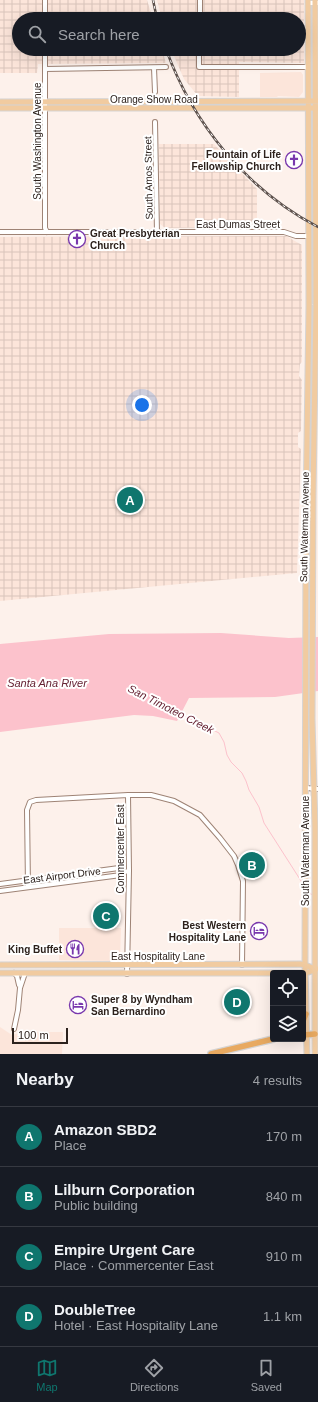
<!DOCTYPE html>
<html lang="en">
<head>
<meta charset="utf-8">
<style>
	body { margin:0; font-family:Helvetica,sans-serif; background:#242831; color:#f1f3f6 }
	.controls { position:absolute; right:12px; bottom:12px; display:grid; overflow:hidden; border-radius:4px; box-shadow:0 4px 16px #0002 }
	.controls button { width:36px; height:36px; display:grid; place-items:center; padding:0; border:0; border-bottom:1px solid #363941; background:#171b24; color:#f1f3f6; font:20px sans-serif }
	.scale { position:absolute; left:12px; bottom:10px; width:56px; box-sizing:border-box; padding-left:4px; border:2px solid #2c211c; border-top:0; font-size:11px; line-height:14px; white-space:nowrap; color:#2c211c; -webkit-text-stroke:3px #fff; paint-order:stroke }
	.you { position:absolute; left:142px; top:405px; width:14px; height:14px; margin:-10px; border:3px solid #fff; border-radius:50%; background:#1a73e8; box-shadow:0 0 0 6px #1a73e833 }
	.badge { display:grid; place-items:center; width:26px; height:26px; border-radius:50%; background:#0f766e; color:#fff; font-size:13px; font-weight:700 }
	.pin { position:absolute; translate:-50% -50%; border:2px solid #fff; box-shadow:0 1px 4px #0006 }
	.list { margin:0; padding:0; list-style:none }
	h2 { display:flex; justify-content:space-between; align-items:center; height:52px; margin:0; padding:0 16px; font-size:17px }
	h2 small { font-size:13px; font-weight:400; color:#9ea1a6 }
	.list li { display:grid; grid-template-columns:26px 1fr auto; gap:12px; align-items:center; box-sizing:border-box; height:60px; padding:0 16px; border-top:1px solid #363941 }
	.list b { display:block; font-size:15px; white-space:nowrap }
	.list p { margin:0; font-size:13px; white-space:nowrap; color:#9ea1a6 }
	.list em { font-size:13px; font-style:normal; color:#9ea1a6 }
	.icon { flex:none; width:22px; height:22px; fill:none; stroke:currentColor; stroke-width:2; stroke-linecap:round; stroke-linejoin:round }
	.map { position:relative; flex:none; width:318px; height:1054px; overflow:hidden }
	.search { position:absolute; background:#171b24; box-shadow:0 4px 16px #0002; left:12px; right:12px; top:12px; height:44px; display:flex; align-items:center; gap:10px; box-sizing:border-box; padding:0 14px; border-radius:22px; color:#9ea1a6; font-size:15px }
	.sheet { height:292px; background:#171b24 }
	nav { display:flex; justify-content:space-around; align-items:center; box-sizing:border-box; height:56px; border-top:1px solid #363941; background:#171b24; font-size:11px; color:#9ea1a6 }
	nav a { display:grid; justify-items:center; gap:2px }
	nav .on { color:#0f766e }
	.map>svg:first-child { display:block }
</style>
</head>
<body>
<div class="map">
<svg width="318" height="1054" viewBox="0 0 318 1054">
	<defs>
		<pattern id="industrial-grid" width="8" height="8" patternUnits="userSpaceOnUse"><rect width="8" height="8" fill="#fce5da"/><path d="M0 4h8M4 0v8" fill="none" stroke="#d8c4ba"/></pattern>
	</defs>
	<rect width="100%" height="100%" fill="#fdf1eb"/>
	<path fill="#fce5da" d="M301,72l2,3v17l-4,5 -21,-1 -1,1h-17v-24z
		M59,928h62l-1,30 -2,3 -59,-1z
		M0,1027l12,8 10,-3h41l-1,22h-62z"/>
	<path fill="url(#industrial-grid)" d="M0,0h147l6,19h-134v30h143l4,14 -128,1 -1,9h-37z
		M157,0h147v63l-65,-1v35l-41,-1 -14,-17 -13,-30h128v-30h-137z
		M159,144h55l43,45v38l-92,1 -5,-4z
		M286,236l16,9v117l-2,2 -1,12 3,4 -1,51 -3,2v14l3,2 -4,124 -297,28v-364z"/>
	<path fill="#fcc2cc" d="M221,633l68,5 29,-1v54l-43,6 -86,1 -12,23 -24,-5 -19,-1 -134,17v-88l109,-10z"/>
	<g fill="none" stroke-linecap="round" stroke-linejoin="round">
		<path stroke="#fcc2cc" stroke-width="1" d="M181,714l38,19 5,9 3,13 4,7 11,11 4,8 3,9 10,17 5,16 39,61
			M307,889l6,7"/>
		<g stroke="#9e8375" stroke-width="6">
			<path id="minor" d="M45,0v19
				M308,3h10
				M200,19v-19
				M45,49v179l2,4
				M199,49v18h109
				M154,68l1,24
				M45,69l121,-2
				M155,122l2,111
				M0,232h284l12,4h12
				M306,788l12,1
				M0,884l119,-16 5,4
				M28,887l-1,-77 3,-8 6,-2 92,-5h23l23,6 26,14 20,23 14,18 4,9 5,16 -1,84
				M0,891l121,-16 3,-3 5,-1
				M14,973l3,3 2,9
				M127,974l2,-103 -1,-76
				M14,1029l4,-19 2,-22 5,-15"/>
		</g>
		<g stroke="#d5d3d2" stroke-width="7">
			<path id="major" d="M0,102l318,-1
				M0,108h318
				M0,965l300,-1 5,1 10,4
				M0,973h306l11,-4
				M307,1054l-2,-89 1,-454 3,-206 -1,-305
				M315,1054v-227l-3,-108 1,-223 3,-190 -1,-306"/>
		</g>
		<g stroke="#d5d3d2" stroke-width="8">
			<path id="highway" d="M303,1021l3,-7
				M303,1035l12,-1
				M211,1054l62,-15"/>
		</g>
		<use href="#minor" stroke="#fff" stroke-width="4"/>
		<use href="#major" stroke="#f1cba0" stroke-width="5"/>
		<use href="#highway" stroke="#e8a960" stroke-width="5.5"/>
		<g stroke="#5d514c" stroke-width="2.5">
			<path id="rail" d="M153,0l4,19
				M166,49c27,75 81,141 152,178"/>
		</g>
		<use href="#rail" stroke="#fff" stroke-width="1" stroke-dasharray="3" stroke-linecap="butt"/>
	</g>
	<defs>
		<g id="church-ring" transform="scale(0.9)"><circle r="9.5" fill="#fff" stroke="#7938ad" stroke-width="1.5"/><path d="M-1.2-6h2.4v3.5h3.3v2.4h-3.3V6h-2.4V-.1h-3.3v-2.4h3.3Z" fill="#7938ad"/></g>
		<g id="hotel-ring" transform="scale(0.9)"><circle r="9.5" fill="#fff" stroke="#7938ad" stroke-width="1.5"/><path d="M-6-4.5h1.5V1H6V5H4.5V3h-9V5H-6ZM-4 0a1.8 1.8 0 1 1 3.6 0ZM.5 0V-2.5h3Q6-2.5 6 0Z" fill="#7938ad"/></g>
		<g id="restaurant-ring" transform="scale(0.9)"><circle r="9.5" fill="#fff" stroke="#7938ad" stroke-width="1.5"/><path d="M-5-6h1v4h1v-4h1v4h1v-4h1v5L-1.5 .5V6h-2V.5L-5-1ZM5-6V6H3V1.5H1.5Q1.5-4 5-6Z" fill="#7938ad"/></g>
	</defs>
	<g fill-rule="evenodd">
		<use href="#church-ring" x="294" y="160"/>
		<use href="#church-ring" x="77" y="239"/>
		<use href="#hotel-ring" x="259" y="931"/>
		<use href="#restaurant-ring" x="75" y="949"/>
		<use href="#hotel-ring" x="78" y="1005"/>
	</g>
	<g text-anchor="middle" stroke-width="4" stroke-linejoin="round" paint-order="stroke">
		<g font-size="10" fill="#2c211c" stroke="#fff">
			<text x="154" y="103">Orange Show Road</text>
			<text transform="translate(37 141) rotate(-90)" y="4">South Washington Avenue</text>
			<text transform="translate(148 178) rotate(-91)" y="4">South Amos Street</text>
			<text x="238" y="228">East Dumas Street</text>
			<text transform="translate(304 527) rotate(-89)" y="4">South Waterman Avenue</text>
			<text transform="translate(120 849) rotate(-90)" y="4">Commercenter East</text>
			<text transform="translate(305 851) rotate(-90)" y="4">South Waterman Avenue</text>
			<text transform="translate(62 875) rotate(-7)" y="4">East Airport Drive</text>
			<text x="158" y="960">East Hospitality Lane</text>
		</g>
		<g font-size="10" font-weight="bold" fill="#2c211c" stroke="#fff" text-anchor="end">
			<text x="281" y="158">Fountain of Life<tspan x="281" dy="12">Fellowship Church</tspan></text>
			<text x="90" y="237" text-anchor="start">Great Presbyterian<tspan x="90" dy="12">Church</tspan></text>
			<text x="246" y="929">Best Western<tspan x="246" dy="12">Hospitality Lane</tspan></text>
			<text x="62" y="953">King Buffet</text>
			<text x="91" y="1003" text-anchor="start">Super 8 by Wyndham<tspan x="91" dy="12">San Bernardino</tspan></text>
		</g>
		<g font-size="11" font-style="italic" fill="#652233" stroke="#fff">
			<text x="47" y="687">Santa Ana River</text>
			<text transform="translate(171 709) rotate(27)" y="4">San Timoteo Creek</text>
		</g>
	</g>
</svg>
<div class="controls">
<button><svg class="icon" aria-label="locate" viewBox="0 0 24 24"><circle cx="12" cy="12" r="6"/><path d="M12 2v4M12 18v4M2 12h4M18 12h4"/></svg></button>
<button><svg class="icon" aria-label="layers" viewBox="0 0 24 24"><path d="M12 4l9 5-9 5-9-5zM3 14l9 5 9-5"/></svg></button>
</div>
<div class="scale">100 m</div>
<div class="you"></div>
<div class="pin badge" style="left:130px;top:500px">A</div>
<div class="pin badge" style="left:252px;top:865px">B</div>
<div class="pin badge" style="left:106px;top:916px">C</div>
<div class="pin badge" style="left:237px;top:1002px">D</div>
<div class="search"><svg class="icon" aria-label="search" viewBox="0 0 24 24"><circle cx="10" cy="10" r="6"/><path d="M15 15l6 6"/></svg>Search here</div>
</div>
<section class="sheet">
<h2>Nearby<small>4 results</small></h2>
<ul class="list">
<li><span class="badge">A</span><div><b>Amazon SBD2</b><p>Place</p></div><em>170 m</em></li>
<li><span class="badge">B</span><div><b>Lilburn Corporation</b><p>Public building</p></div><em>840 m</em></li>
<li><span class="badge">C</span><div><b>Empire Urgent Care</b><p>Place · Commercenter East</p></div><em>910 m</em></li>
<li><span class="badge">D</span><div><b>DoubleTree</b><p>Hotel · East Hospitality Lane</p></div><em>1.1 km</em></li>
</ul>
</section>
<nav>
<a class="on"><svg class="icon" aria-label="map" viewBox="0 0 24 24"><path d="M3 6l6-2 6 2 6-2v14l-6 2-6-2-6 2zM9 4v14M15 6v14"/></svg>Map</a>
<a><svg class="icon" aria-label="directions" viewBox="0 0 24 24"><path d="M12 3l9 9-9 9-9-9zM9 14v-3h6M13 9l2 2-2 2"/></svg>Directions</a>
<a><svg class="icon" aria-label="saved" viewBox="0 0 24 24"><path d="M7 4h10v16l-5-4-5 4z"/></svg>Saved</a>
</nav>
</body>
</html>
